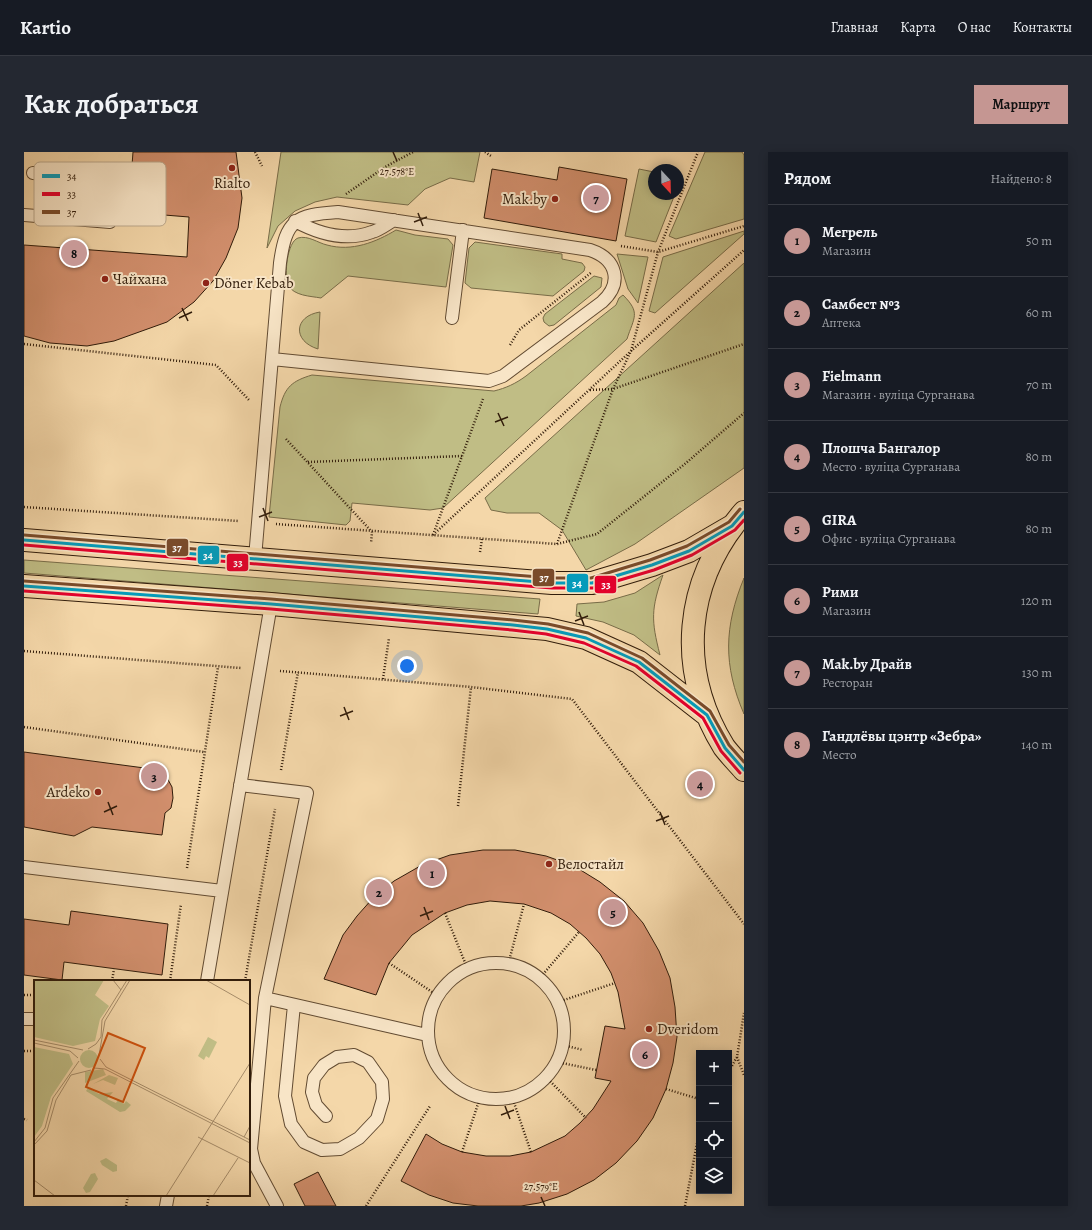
<!DOCTYPE html>
<html lang="ru">
<head>
<meta charset="utf-8">
<style>
	body { margin:0; font-family:Alegreya,serif; background:#242831; color:#f1f3f6 }
	.controls { position:absolute; right:12px; bottom:12px; display:grid; overflow:hidden; border-radius:0px; box-shadow:0 2px 10px #0003 }
	.controls button { width:36px; height:36px; display:grid; place-items:center; padding:0; border:0; border-bottom:1px solid #363941; background:#171b24; color:#f1f3f6; font:20px sans-serif }
	.compass { position:absolute; left:624px; top:12px; width:36px; height:36px; border-radius:50%; background:#171b24; box-shadow:0 2px 10px #0003; rotate:158deg }
	.you { position:absolute; left:383px; top:514px; width:14px; height:14px; margin:-10px; border:3px solid #fff; border-radius:50%; background:#1a73e8; box-shadow:0 0 0 6px #1a73e833 }
	.badge { display:grid; place-items:center; width:26px; height:26px; border-radius:50%; background:#c59692; color:#111; font-size:13px; font-weight:700 }
	.pin { position:absolute; translate:-50% -50%; border:2px solid #fff; box-shadow:0 1px 4px #0006 }
	.list { margin:0; padding:0; list-style:none }
	h2 { display:flex; justify-content:space-between; align-items:center; height:52px; margin:0; padding:0 16px; font-size:17px }
	h2 small { font-size:13px; font-weight:400; color:#9ea1a6 }
	.list li { display:grid; grid-template-columns:26px 1fr auto; gap:12px; align-items:center; box-sizing:border-box; height:72px; padding:0 16px; border-top:1px solid #363941 }
	.list b { display:block; font-size:15px; white-space:nowrap }
	.list p { margin:0; font-size:13px; white-space:nowrap; color:#9ea1a6 }
	.list em { font-size:13px; font-style:normal; color:#9ea1a6 }
	.icon { flex:none; width:22px; height:22px; fill:none; stroke:currentColor; stroke-width:2; stroke-linecap:round; stroke-linejoin:round }
	.map { position:relative; flex:none; width:720px; height:1054px; overflow:hidden; border-radius:0px }
	header { display:flex; align-items:center; gap:24px; box-sizing:border-box; height:56px; padding:0 20px; background:#171b24; border-bottom:1px solid #363941 }
	header strong { font-size:19px }
	nav { display:flex; gap:22px; margin-inline-start:auto; font-size:14px }
	.intro { display:flex; align-items:center; justify-content:space-between; box-sizing:border-box; height:96px; padding:0 24px }
	h1 { margin:0; font-size:28px }
	.button { padding:10px 18px; border-radius:0px; background:#c59692; color:#111; font-size:14px; font-weight:700 }
	main { display:flex; gap:24px; padding:0 24px }
	aside { flex:1; background:#171b24; border-radius:0px; box-shadow:0 2px 10px #0003 }
	.map>svg:first-child { display:block }
</style>
</head>
<body>
<header>
<strong>Kartio</strong>
<nav><a>Главная</a><a>Карта</a><a>О нас</a><a>Контакты</a></nav>
</header>
<div class="intro"><h1>Как добраться</h1><a class="button">Маршрут</a></div>
<main>
<div class="map">
<svg width="720" height="1054" viewBox="0 0 720 1054">
	<rect width="100%" height="100%" fill="#f4d7a9"/>
	<filter id="stains"><feTurbulence type="fractalNoise" baseFrequency=".005" numOctaves="4"/><feColorMatrix values="0 0 0 0 .2 0 0 0 0 .09 0 0 0 0 .02 0 0 0 .5 -.17"/></filter>
	<radialGradient id="worn" r=".72"><stop offset=".6" stop-color="#630" stop-opacity="0"/><stop offset="1" stop-color="#630" stop-opacity=".3"/></radialGradient>
	<path fill="#c0bd85" stroke="#786c48" d="M257,0h199l-6,30 -24,-4 -25,11 -17,16 -71,-8 -22,5 -20,9 -17,15 -11,22z
		M681,0h37l2,3v64l-68,20 -7,-3z
		M615,17l15,3v22h21l-19,48 -31,-6z
		M372,78l19,5 33,4 5,6 -7,42 -98,-11 -27,22c-11,-2 -27,-2 -33,-13 -4,-10 -1,-43 10,-47 10,-3 20,5 29,7 25,7 49,-3 69,-15z
		M720,79v3l-89,79 -6,-2 14,-54z
		M451,90l87,12v5l20,4 3,4 -1,4 -31,25 -82,-8 -6,-5 4,-35z
		M593,102l31,3 -10,46 -10,-14z
		M720,111v205l-109,76 -49,26 -24,-40 -23,-17h-32l-16,-3 -6,-12z
		M570,124l8,2 -1,9 -47,38 -5,1 -5,-4 -1,-4 2,-4z
		M599,143c18,18 11,22 4,44l-184,169 -13,2 -78,-7 -2,18 -4,4 -77,-8 11,-110c5,-20 12,-26 32,-32l182,16c12,-3 21,-7 32,-15l90,-71 3,-7z
		M296,160l-2,37c-26,-8 -24,-33 2,-37z
		M0,408l516,39 -2,15 -514,-41z
		M639,423c-12,34 -12,45 -3,80l-26,-20 -31,-13 -27,-6 1,-12 27,-2 31,-9z
		M720,426v136c-21,-49 -20,-87 0,-136z"/>
	<path fill="#d28f6d" stroke="#311c0a" d="M109,0h103l6,46 -4,30 -12,30 -13,23 -19,21 -27,20 -53,19 -27,5 -37,-3 -26,-7v-91l163,12 2,-40 -74,-6 2,-32h14z
		M535,15l68,12 -11,62 -132,-23 8,-49 65,11z
		M0,600l128,17 14,7 6,11 1,11 -2,10 -6,5 -3,22 -70,-8 -18,9 -50,-9z
		M459,698h32l31,6 28,10 26,16 24,19 19,22 16,28 11,27 5,29 2,30 -4,26 -7,26 -13,29 -16,23 -21,22 -22,17 -27,14 -28,9 -18,3h-43l-25,-3 -24,-8 -28,-14 25,-47 16,10 20,8 24,4h24l21,-4 34,-16 15,-13 13,-14 18,-28 -16,-3 10,-52 20,3 -7,-37 -7,-19 -11,-19 -14,-16 -16,-14 -19,-11 -27,-9 -34,-3 -23,4 -22,8 -33,22 -23,28 -13,32 -52,-16 19,-44 14,-19 16,-18 21,-17 28,-16 28,-10z
		M47,759l97,13 -6,51 -98,-13 -2,18 -38,-5v-56l45,6z
		M294,1020l18,34h-31l-11,-22z"/>
	<g fill="none" stroke-linecap="round" stroke-linejoin="round">
		<g stroke="#624b32" stroke-width="14">
			<path id="service" d="M9,21l71,7
				M0,63l86,7
				M271,69c24,13 50,21 77,11 8,-2 15,-8 22,-12
				M428,166l11,-88
				M231,406l25,-295c6,-43 15,-48 58,-51l252,38c27,9 33,33 12,52l-99,74 -14,5 -217,-22
				M216,633l67,8 -42,205 -14,151 3,14 23,43
				M0,715l198,24
				M404 879a68 68 0 1 1 136 0a68 68 0 1 1-136 0Z
				M183,829l64,-377
				M241,846l162,37
				M270,853l-9,91 6,28 13,18 18,8 18,-1 19,-11 18,-19 6,-20 -1,-17 -14,-20 -14,-7 -17,2 -13,8 -10,13 -2,14 4,13 10,11
				M0,867h11
				M142,1054l2,-11"/>
		</g>
		<g stroke="#311c0a" stroke-width="24">
			<path id="primary" d="M720,360c-60,69 -68,157 -20,235 6,8 14,16 20,23
				M0,388l528,43h40l60,-18 37,-14 43,-25
				M0,434l247,18 276,25 39,9 53,24 68,53"/>
		</g>
		<path stroke="#311c0a" stroke-width="2.5" stroke-dasharray="1 2" stroke-linecap="butt" d="M231,0l7,14
			M461,0l6,4
			M322,42l39,-27 28,-15
			M597,94l37,6 86,-26
			M0,192l192,21 33,35
			M486,193l9,-15 73,-58
			M566,238l23,-1 131,-45
			M262,287l86,93 -1,11
			M284,310l154,-6
			M0,355l215,14
			M252,372l281,20 40,-10 89,-71 58,-50
			M409,383l50,-136
			M409,383l198,-184 113,-101
			M533,392l56,-155 18,-38 27,-99 40,-100
			M456,400l2,-13
			M0,499l217,17
			M256,519l191,16 101,12 172,225
			M359,527l6,-41
			M0,575l180,25
			M257,618l17,-98
			M434,654l13,-119
			M163,716l31,-201
			M421,761l23,57
			M365,811l49,33
			M484,813l16,-61
			M515,827l40,-47
			M88,829l2,-12
			M146,829l11,-77
			M221,829l30,-172
			M0,843h11
			M534,850l57,-19
			M539,893l20,5
			M0,899h11
			M713,905l7,18
			M533,910l39,8
			M705,919l8,-14 7,-44
			M522,925l40,41
			M642,937l33,10
			M488,945l19,55
			M0,967l3,1
			M438,1000l18,-54
			M102,1054l2,-11
			M183,1054l2,-11
			M342,1054l64,-100
			M661,1054l14,-73"/>
		<use href="#service" stroke="#f8e5c7" stroke-width="12"/>
		<use href="#primary" stroke="#f4d7a9" stroke-width="22"/>
		<g stroke="#f8e5c7" stroke-width="6">
			<path id="bus-1" d="M0,388l528,43h40l60,-18 37,-14 43,-25 12,-14
				M0,434l247,18 242,21 34,4 39,9 53,24 68,53 18,33 19,22"/>
		</g>
		<g stroke="#f8e5c7" stroke-width="6">
			<path id="bus-2" d="M0,393l528,43h41l61,-18 38,-15 43,-25 9,-10
				M0,439l247,18 241,21 34,4 38,9 52,23 67,52 18,33 19,22"/>
		</g>
		<g stroke="#f8e5c7" stroke-width="6">
			<path id="bus-3" d="M0,383l528,43h39l59,-18 37,-14 42,-24 11,-13
				M0,429l247,18 242,21 35,4 40,9 54,25 68,53 19,34 15,17"/>
		</g>
		<use href="#bus-1" stroke="#059bba" stroke-width="3"/>
		<use href="#bus-2" stroke="#e4002b" stroke-width="3"/>
		<use href="#bus-3" stroke="#7a4b2a" stroke-width="3"/>
	</g>
	<path fill="none" stroke="#311c0a" stroke-width="1.5" d="M369,0l4,9M394,61l5,13M390,70l13,-5M158,156l6,13M155,166l13,-6M474,261l6,13M471,270l13,-5M239,356l5,13M235,365l13,-5M555,460l5,13M551,469l13,-5M320,555l5,13M316,564l13,-5M84,650l5,13M80,660l13,-6M636,660l5,13M632,669l13,-5M400,755l5,13M396,764l13,-5M481,954l5,13M477,963l13,-5M517,1045l4,9"/>
	<g fill="#8f2418" stroke="#f8e5c7" stroke-width="1.5">
		<circle cx="208" cy="16" r="4"/>
		<circle cx="531" cy="47" r="4"/>
		<circle cx="81" cy="127" r="4"/>
		<circle cx="182" cy="131" r="4"/>
		<circle cx="74" cy="640" r="4"/>
		<circle cx="525" cy="712" r="4"/>
		<circle cx="625" cy="877" r="4"/>
	</g>
	<g text-anchor="middle" stroke-width="4" stroke-linejoin="round" paint-order="stroke">
		<g font-size="15" fill="#311c0a" stroke="#f8e5c7" text-anchor="start">
			<text x="208" y="36" text-anchor="middle">Rialto</text>
			<text x="523" y="52" text-anchor="end">Mak.by</text>
			<text x="89" y="132">Чайхана</text>
			<text x="190" y="136">Döner Kebab</text>
			<text x="66" y="645" text-anchor="end">Ardeko</text>
			<text x="533" y="717">Велостайл</text>
			<text x="633" y="882">Dveridom</text>
		</g>
	</g>
	<g transform="translate(10 828)">
		<rect width="216" height="216" fill="#f4d7a9"/>
		<path d="M0,0h70l-9,15 14,11 -9,13 -5,22 -22,5 -39,-9zM174,57l9,5 -8,16 -3,-2 -2,4 -6,-4zM0,67l35,7 4,10 -22,33 -9,29 -8,11zM46 79a9 9 0 1 1 18 0a9 9 0 1 1-18 0ZM69,89l3,6 -21,8v-11zM75,95l9,3 -3,7 -12,-5 -10,4zM54,108l11,6 14,-2 -6,7 9,4 2,-3 6,4 2,-3 5,4 -6,6 -5,1 -34,-21zM72,178l11,7v6l-4,1 -11,-7 -2,-4zM61,193l3,6 -8,13 -4,1 -3,-5 8,-14z" fill="#c0bd85"/>
		<path fill="none" stroke="#a68c69" stroke-width="1" d="M79,0l8,10M172,0l44,25M0,60l49,10M0,63l36,8 8,7M54,69l8,-5 5,-7 1,-17 25,-40M65,75l6,-34 25,-41M66,79l6,8 144,73M60,88l11,1 145,74M164,157l52,26M210,157l6,-11M0,162l11,-14 8,-30 26,-37M0,165l13,-14 9,-31 15,-25 20,-5M0,200l21,16M132,216l84,-133M179,216l25,-38"/>
		<path fill="#cd500c" fill-opacity="0.15" stroke="#cd500c" stroke-width="2" d="M74,53l37,15 -22,54 -37,-15z"/>
		<rect width="216" height="216" fill="none" stroke="#311c0a" stroke-width="2"/>
	</g>
	<rect x="10" y="10" width="132" height="64" rx="6" fill="#f8e5c7" stroke="#bca98e" stroke-width="1"/>
	<rect x="18" y="22" width="18" height="4" fill="#059bba"/>
	<rect x="18" y="40" width="18" height="4" fill="#e4002b"/>
	<rect x="18" y="58" width="18" height="4" fill="#7a4b2a"/>
	<g font-size="11" fill="#311c0a">
		<text x="43" y="28">34</text>
		<text x="43" y="46">33</text>
		<text x="43" y="64">37</text>
	</g>
	<g font-size="10" text-anchor="middle" fill="#311c0a" stroke="#f8e5c7" stroke-width="4" stroke-linejoin="round" paint-order="stroke">
		<text x="373" y="23">27.578°E</text>
		<text x="517" y="1038">27.579°E</text>
	</g>
	<g stroke="#f8e5c7" stroke-width="1.5">
		<rect x="142" y="386" width="23" height="19" rx="4" fill="#7a4b2a"/>
		<rect x="173" y="393" width="23" height="20" rx="4" fill="#059bba"/>
		<rect x="202" y="401" width="23" height="19" rx="4" fill="#e4002b"/>
		<rect x="508" y="416" width="23" height="19" rx="4" fill="#7a4b2a"/>
		<rect x="542" y="421" width="23" height="20" rx="4" fill="#059bba"/>
		<rect x="570" y="423" width="23" height="19" rx="4" fill="#e4002b"/>
	</g>
	<g font-size="11" text-anchor="middle" font-weight="bold" fill="#fff">
		<text x="153" y="399">37</text>
		<text x="184" y="407">34</text>
		<text x="214" y="414">33</text>
		<text x="520" y="429">37</text>
		<text x="553" y="435">34</text>
		<text x="582" y="436">33</text>
	</g>
	<rect width="100%" height="100%" filter="url(#stains)"/>
	<rect width="100%" height="100%" fill="url(#worn)"/>
</svg>
<div class="controls">
<button>+</button>
<button>−</button>
<button><svg class="icon" aria-label="locate" viewBox="0 0 24 24"><circle cx="12" cy="12" r="6"/><path d="M12 2v4M12 18v4M2 12h4M18 12h4"/></svg></button>
<button><svg class="icon" aria-label="layers" viewBox="0 0 24 24"><path d="M12 4l9 5-9 5-9-5zM3 14l9 5 9-5"/></svg></button>
</div>
<svg class="compass" viewBox="-18 -18 36 36"><path d="M0-13l5 13h-10z" fill="#e53935"/><path d="M0 13l5-13h-10z" fill="#9ea1a6"/></svg>
<div class="you"></div>
<div class="pin badge" style="left:408px;top:721px">1</div>
<div class="pin badge" style="left:355px;top:740px">2</div>
<div class="pin badge" style="left:130px;top:624px">3</div>
<div class="pin badge" style="left:676px;top:632px">4</div>
<div class="pin badge" style="left:589px;top:760px">5</div>
<div class="pin badge" style="left:621px;top:902px">6</div>
<div class="pin badge" style="left:572px;top:46px">7</div>
<div class="pin badge" style="left:50px;top:101px">8</div>
</div>
<aside>
<h2>Рядом<small>Найдено: 8</small></h2>
<ul class="list">
<li><span class="badge">1</span><div><b>Мегрель</b><p>Магазин</p></div><em>50 m</em></li>
<li><span class="badge">2</span><div><b>Самбест №3</b><p>Аптека</p></div><em>60 m</em></li>
<li><span class="badge">3</span><div><b>Fielmann</b><p>Магазин · вуліца Сурганава</p></div><em>70 m</em></li>
<li><span class="badge">4</span><div><b>Плошча Бангалор</b><p>Место · вуліца Сурганава</p></div><em>80 m</em></li>
<li><span class="badge">5</span><div><b>GIRA</b><p>Офис · вуліца Сурганава</p></div><em>80 m</em></li>
<li><span class="badge">6</span><div><b>Рими</b><p>Магазин</p></div><em>120 m</em></li>
<li><span class="badge">7</span><div><b>Маk.by Драйв</b><p>Ресторан</p></div><em>130 m</em></li>
<li><span class="badge">8</span><div><b>Гандлёвы цэнтр «Зебра»</b><p>Место</p></div><em>140 m</em></li>
</ul>
</aside>
</main>
</body>
</html>
